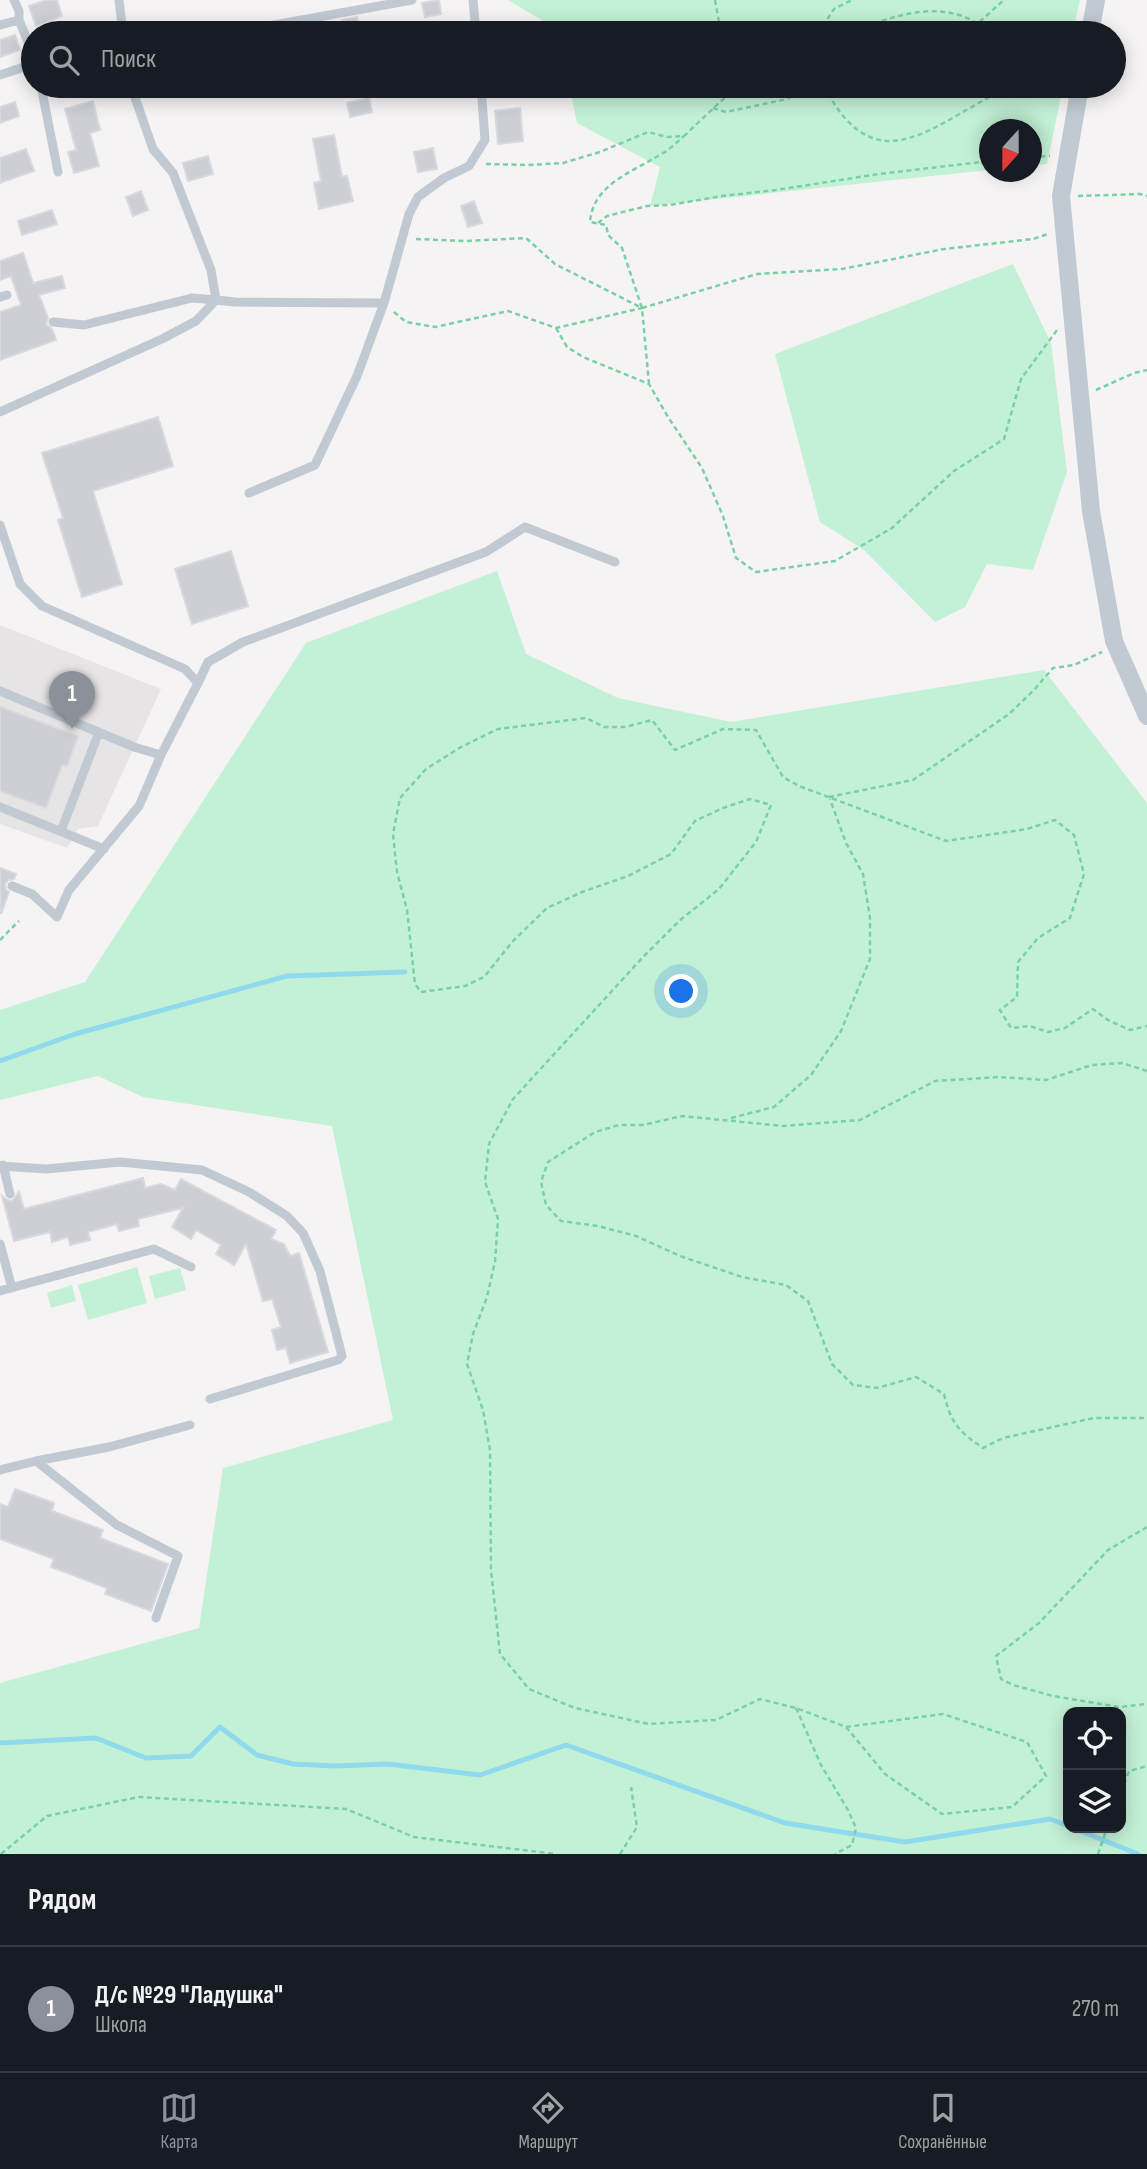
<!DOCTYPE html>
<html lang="ru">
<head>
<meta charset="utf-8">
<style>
	body { margin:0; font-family:"Sofia Sans Condensed",sans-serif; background:#20242c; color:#f1f3f6 }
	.controls { position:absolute; right:21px; bottom:21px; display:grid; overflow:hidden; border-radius:14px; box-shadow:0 4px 18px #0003 }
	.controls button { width:63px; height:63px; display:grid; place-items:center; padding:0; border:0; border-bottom:2px solid #363941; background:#171b24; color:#f1f3f6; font:35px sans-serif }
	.compass { position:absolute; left:979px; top:119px; width:63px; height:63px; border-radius:50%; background:#171b24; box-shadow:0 4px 18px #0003; rotate:201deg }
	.you { position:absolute; left:682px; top:992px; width:24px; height:24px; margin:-18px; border:5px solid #fff; border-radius:50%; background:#1a73e8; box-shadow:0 0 0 10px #1a73e833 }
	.badge { display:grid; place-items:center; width:46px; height:46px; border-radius:50%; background:#8c9099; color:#fff; font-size:23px; font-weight:700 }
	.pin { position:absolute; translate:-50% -58px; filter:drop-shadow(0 2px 4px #0008) }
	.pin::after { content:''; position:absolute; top:37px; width:24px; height:21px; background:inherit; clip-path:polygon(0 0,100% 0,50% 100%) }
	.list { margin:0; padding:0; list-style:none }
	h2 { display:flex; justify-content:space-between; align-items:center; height:91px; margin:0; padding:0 28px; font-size:30px }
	h2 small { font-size:23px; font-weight:400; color:#9ea1a6 }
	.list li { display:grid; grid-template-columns:46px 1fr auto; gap:21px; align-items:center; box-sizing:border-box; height:126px; padding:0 28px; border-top:2px solid #363941 }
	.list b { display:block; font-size:26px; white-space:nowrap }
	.list p { margin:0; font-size:23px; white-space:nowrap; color:#9ea1a6 }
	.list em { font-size:23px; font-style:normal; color:#9ea1a6 }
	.icon { flex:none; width:38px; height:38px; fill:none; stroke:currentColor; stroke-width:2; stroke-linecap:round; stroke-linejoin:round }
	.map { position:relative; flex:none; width:1147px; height:1854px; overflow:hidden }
	.search { position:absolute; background:#171b24; box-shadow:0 4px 18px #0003; left:21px; right:21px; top:21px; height:77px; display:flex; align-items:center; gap:18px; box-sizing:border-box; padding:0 24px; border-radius:38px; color:#9ea1a6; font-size:26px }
	.sheet { height:217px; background:#171b24 }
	nav { display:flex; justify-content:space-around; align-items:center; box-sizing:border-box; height:98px; border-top:2px solid #363941; background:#171b24; font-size:19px; color:#9ea1a6 }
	nav a { display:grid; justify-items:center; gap:4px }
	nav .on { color:#8c9099 }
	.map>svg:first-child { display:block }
</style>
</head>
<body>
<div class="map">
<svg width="1147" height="1854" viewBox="0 0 1147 1854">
	<rect width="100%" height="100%" fill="#f5f3f3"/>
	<path fill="#e6e4e5" d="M0,625l161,64 -63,137 -20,3 -11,19 -67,-24z"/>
	<path fill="#c3f1d5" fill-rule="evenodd" d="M508,0h572l-7,33h-514l-1,-3z
		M569,86h494l-16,78 -15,2v-36h-42l-1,40 -339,36 10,-39 -83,-44z
		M1013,264l38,79 16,129 -34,98 -46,-6 -22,43 -30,15 -71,-72 -44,-28 -45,-168z
		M497,571l29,83 92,44 113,24 313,-52 103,133v1051h-1147v-171l199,-55 24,-160 170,-48 -61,-294 -189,-29 -45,-21 -98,24v-90l85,-28 221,-339zM1068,1712h53v116h-53z
		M137,1267l10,36 -59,17 -10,-35z
		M180,1268l6,22 -31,9 -6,-23z
		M72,1285l4,16 -25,7 -4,-15z"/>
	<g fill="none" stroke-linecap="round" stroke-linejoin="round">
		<path stroke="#90daee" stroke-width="5" d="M0,1061l75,-27 212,-58 118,-4
			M0,1743l96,-5 50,20 45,-2 29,-29 37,28 36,9 42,2 53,-2 92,11 86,-30 219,78 120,19 145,-23 18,7
			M1073,1828l65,26"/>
	</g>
	<path fill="#cdcfd5" stroke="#d7d9de" stroke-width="2" d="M47,0h10l5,16 -26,10 -7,-20z
		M439,0l2,14 -16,3 -3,-14z
		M357,17l4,16h-16l-3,-13z
		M15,35l5,15 -20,7v-17z
		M369,98l3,14 -22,5 -3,-14z
		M93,101l7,29 -10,3 9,33 -25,7 -6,-21 8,-2 -11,-41z
		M15,102l4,14 -19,7v-16z
		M520,108l3,33 -25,3 -3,-33z
		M334,135l8,42 5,-1 6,25 -34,8 -5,-26 7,-2 -8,-42z
		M433,148l4,21 -19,3 -4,-20z
		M26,149l8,22 -34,12v-25z
		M208,156l5,18 -25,7 -5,-18z
		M141,191l7,19 -15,6 -7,-19z
		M474,201l8,22 -14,4 -7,-21z
		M52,210l5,14 -35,11 -4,-14z
		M23,253l10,30 29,-7 3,12 -26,7 9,23 -2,6 6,5 4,11 -56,20v-48l21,-7 -10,-29 -11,4v-19z
		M158,417l15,49 -80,25 29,93 -40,13 -24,-77 5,-2 -21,-65z
		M231,551l17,55 -56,18 -17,-55z
		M0,707l78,29 -11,30 -5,-1 -16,43 -46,-17z
		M0,868l16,6 -2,5 -6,1 -3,4 1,6 3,2 -8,22z
		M143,1178l2,10 16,-4 14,6 6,-11 95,51 -5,9 13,5 6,12 9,-3 29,99 -38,11 -4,-15 -9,2 -5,-20 9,-3 -9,-28 -9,2 -17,-57 -12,21 -18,-11 5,-9 -25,-15 -5,9 -19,-12 11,-19 -45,11 1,7 -20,5 -2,-7 -29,8 2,8 -20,5 -2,-8 -16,5 -2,-10 -36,9 -12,-45 5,4 5,1 7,-9 5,17z
		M15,1489l39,14 -2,8 51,19 -3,8 68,26 -17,47 -46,-17 2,-6 -56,-21 3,-8 -54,-20v-35l8,3z"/>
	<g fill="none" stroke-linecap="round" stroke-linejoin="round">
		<path stroke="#7ad0a6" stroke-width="2.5" stroke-dasharray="5 3.5" stroke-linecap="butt" d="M715,0l6,33
			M818,33l16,-24 18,-9
			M850,33c32,-13 70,-28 106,-19 13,3 26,13 39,19
			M967,33l37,-33
			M824,86c55,107 115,30 189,0
			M713,108l13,4 61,-13 23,-13
			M1032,157l18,-1
			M486,164l42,1 35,-2 37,-11 48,-20 19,5 17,-1 53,-50
			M1078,196l62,-2 7,2
			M598,223l9,-7 40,-10 23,-1 52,-9 54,-6 103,-16 111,-13
			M416,239l49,2 61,-3 29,26 87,44 115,-34 85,-5 102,-20 89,-10 15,-5
			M394,312l12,10 29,5 73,-16 48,17 86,-20
			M556,328l11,19 16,10 66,27 19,33 34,51 21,48 13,42 20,14 79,-11 57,-33 62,-57 50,-32 17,-60 36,-49
			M649,384l-7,-76 -20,-60 -14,-13 -2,-10 -16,-3c3,-37 40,-49 68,-66 10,-5 18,-13 26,-20
			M1096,390l38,-17 13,-3
			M829,797l84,-17 96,-66 24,-23 20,-23 21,-3 28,-13
			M0,940l19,-19
			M1147,1071l-25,-8 -30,2 -46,15 -47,-3 -64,4 -75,39 -77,6 -101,-10 -39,9h-24l-24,7 -47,30 -7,20 5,23 15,16 37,5 38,10 44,20 62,21 44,8 22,16 24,63 21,21 24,3 39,-11 28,17c7,29 14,37 39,54l20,-10 91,-20h53
			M731,1118l43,-11 37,-32 30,-44 29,-72v-41l-7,-44 -17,-31 -16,-44
			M1147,1527l-39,23 -69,73 -43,33 5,23 12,6 40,11 66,11 28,-3
			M796,1708l25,57 27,45 8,18 -4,17 -17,9
			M846,1727l39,47 57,40 70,-7 34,-31 -19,-34 -84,-28 -97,13 -50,-19 -36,-9 -44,21 -67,4 -74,-16 -46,-19 -29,-35 -9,-84 -1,-120 -7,-40 -16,-46 6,-30 14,-37 8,-35 3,-43 -13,-37 4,-38 24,-45 131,-143 35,-35 40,-32 37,-47 15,-37 -21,-6 -27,9 -28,13 -24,33 -43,22 -46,16 -35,16 -34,33 -29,36 -19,9 -44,6 -6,-8 -8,-74 -10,-38 -4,-38 7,-36 26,-29 35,-22 37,-18 88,-11 18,9h21l27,-7 23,30 48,-21 33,1 27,47 16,9 147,55 81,-12 28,-9 19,15 10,39 -14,44 -32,20 -20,24 -1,35 -17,13 11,18 19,-2 18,6 17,-4 28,-19 15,11 22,10 17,-4
			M1121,1792l8,-21 18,-5
			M1,1854l46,-38 92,-19 207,12 68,28 142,17
			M620,1854l17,-27 -6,-40
			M1098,1854l9,-26"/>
		<path stroke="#c1cad2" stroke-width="9" d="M14,0l5,11v9l14,34
			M119,0l4,33
			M473,0l3,33
			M0,25l19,-5
			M230,33l182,-33
			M0,75l33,-11
			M41,86l17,86
			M0,297l7,-2
			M53,322l31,3 108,-27 24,2 -5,-30 -38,-97 -20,-24 -22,-63
			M0,412l162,-73 34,-18 20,-21 19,2 149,1
			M249,493l66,-28 42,-89 27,-73 25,-89 9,-17 26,-19 25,-12 16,-26 -4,-54
			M0,525l20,59 22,22 143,63 13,14 -37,72 -22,51 -70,84 -12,27 -25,-23 -20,-8
			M198,683l10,-21 35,-20 243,-90 39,-25 90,35
			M0,691l134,56 27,8
			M0,807l104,42
			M61,831l38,-99
			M3,1165l7,29
			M0,1166l46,3 74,-7 82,8 47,22 38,24 16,17 17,38 22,85 -4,4 -128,39
			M0,1244l12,44
			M0,1291l154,-42 37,18
			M36,1461l73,-14 81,-22
			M0,1470l36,-9 81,64 61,31 -22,62"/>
		<path stroke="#c1cad2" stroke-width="18" d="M1090,33l6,-33
			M1080,86l-19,110 30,315 23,130 33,75"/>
	</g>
</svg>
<div class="controls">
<button><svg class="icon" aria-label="locate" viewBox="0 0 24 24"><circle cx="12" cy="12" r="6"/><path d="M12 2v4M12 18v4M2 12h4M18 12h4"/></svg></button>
<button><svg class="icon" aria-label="layers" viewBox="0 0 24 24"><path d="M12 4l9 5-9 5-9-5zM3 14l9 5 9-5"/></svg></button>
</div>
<svg class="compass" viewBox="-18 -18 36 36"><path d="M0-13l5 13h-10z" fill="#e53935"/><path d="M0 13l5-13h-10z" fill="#9ea1a6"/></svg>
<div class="you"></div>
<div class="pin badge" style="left:72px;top:729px">1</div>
<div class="search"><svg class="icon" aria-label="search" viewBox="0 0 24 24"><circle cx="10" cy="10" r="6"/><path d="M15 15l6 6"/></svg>Поиск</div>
</div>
<section class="sheet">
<h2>Рядом<small></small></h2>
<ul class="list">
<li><span class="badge">1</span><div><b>Д/с №29 &quot;Ладушка&quot;</b><p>Школа</p></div><em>270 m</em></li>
</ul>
</section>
<nav>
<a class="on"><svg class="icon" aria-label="map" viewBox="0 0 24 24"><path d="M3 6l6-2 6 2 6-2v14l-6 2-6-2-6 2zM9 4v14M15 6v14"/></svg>Карта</a>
<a><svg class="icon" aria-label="directions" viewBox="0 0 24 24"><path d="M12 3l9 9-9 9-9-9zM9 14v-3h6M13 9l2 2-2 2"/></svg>Маршрут</a>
<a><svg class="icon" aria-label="saved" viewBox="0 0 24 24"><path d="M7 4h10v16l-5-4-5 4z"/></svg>Сохранённые</a>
</nav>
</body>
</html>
